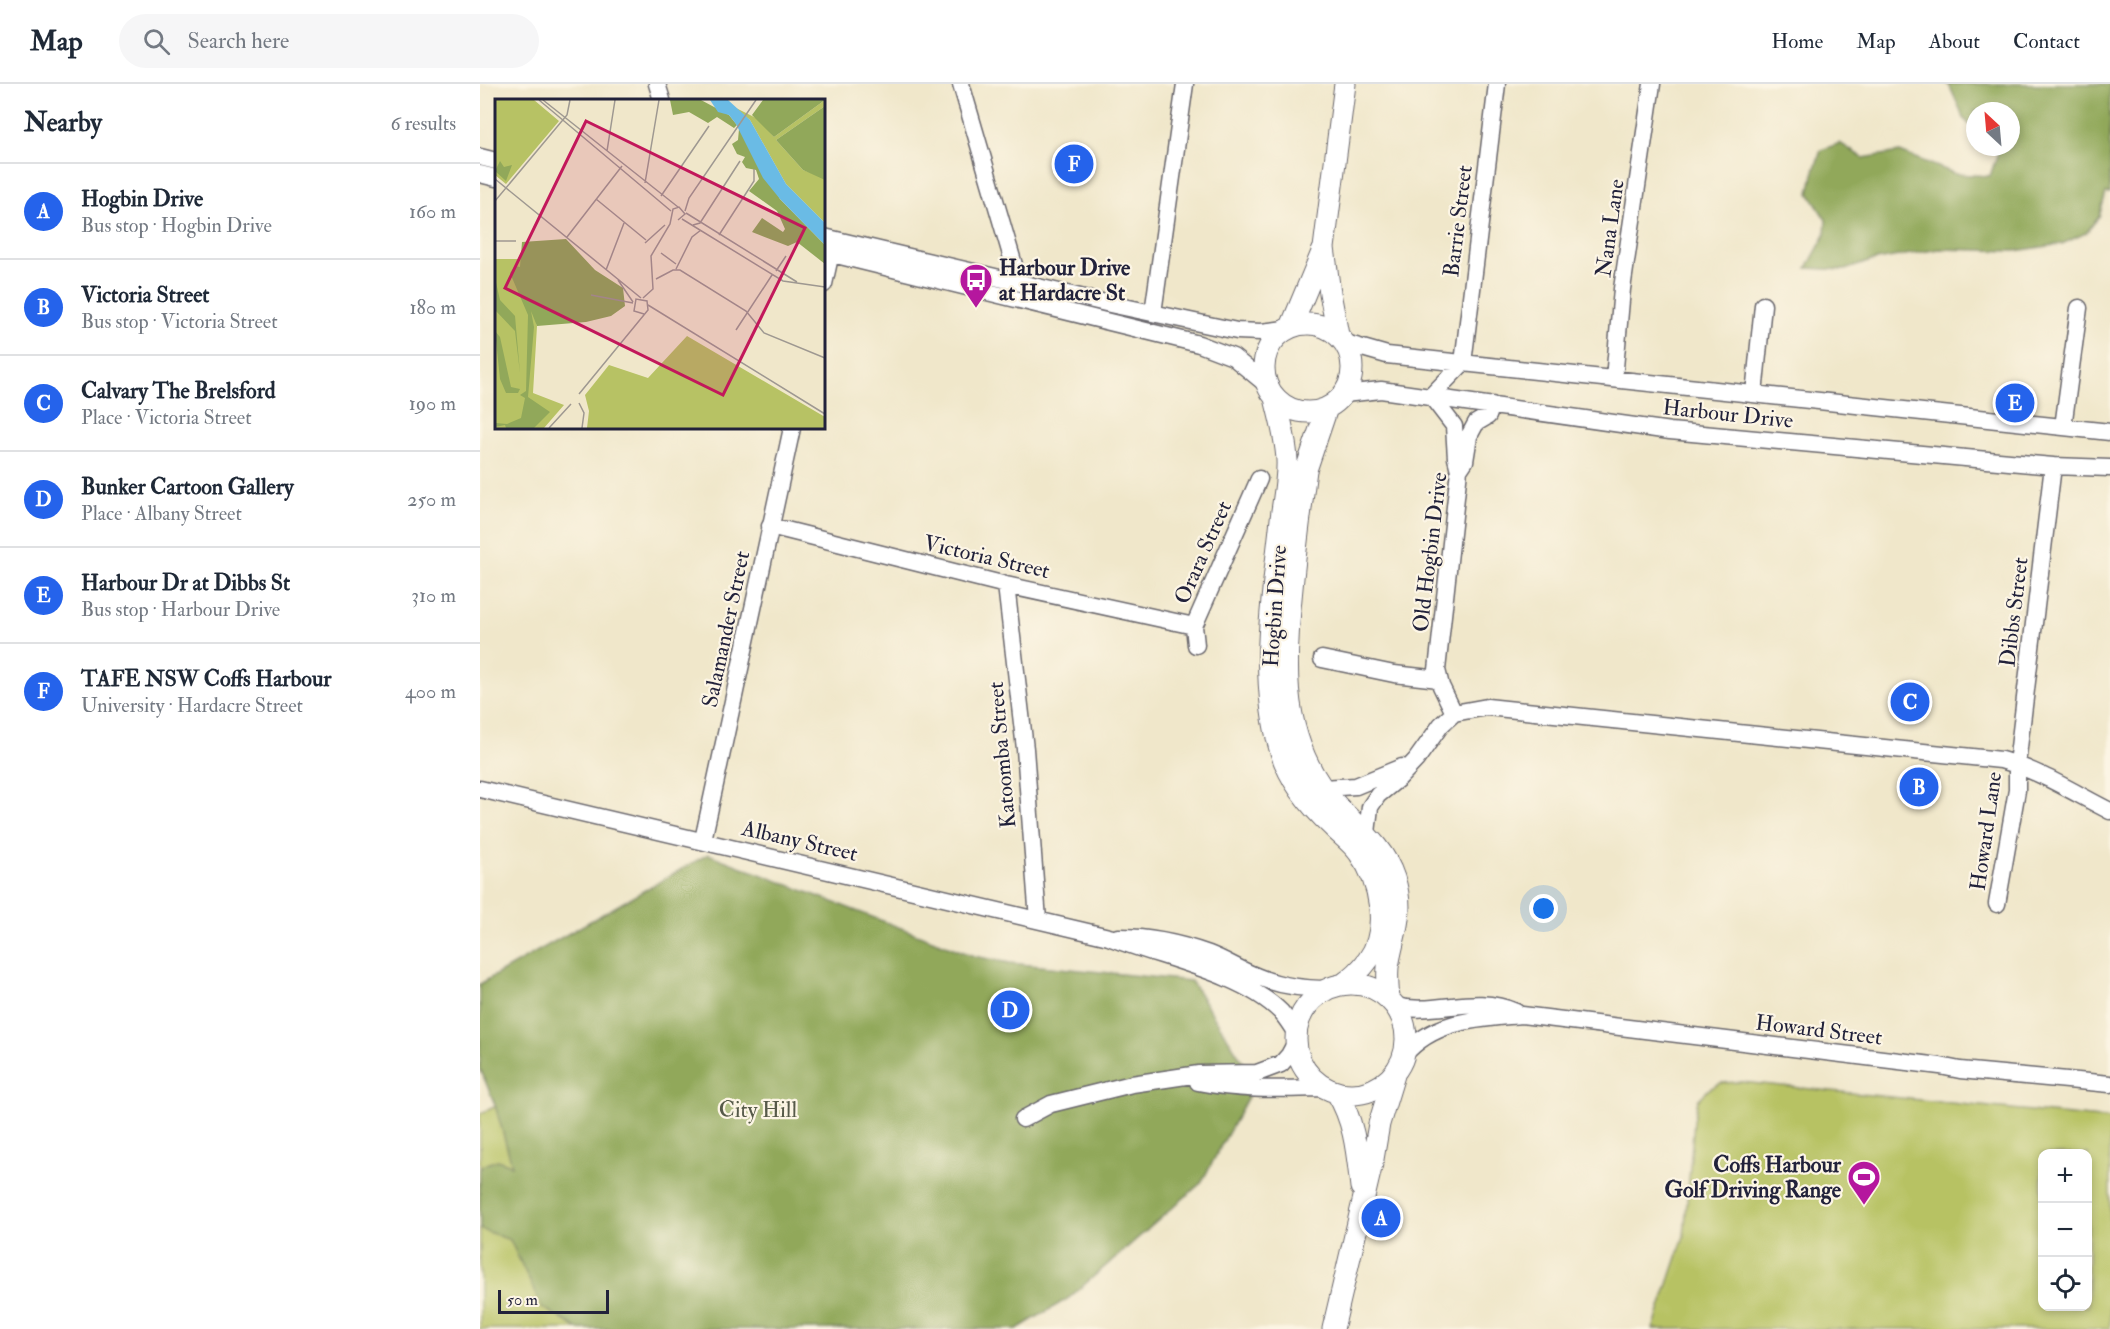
<!DOCTYPE html>
<html lang="en">
<head>
<meta charset="utf-8">
<style>
	body { margin:0; font-family:"IM FELL Double Pica",serif; background:#f6f6f7; color:#1f2937 }
	.controls { position:absolute; right:18px; bottom:18px; display:grid; overflow:hidden; border-radius:12px; box-shadow:0 3px 9px #0003 }
	.controls button { width:54px; height:54px; display:grid; place-items:center; padding:0; border:0; border-bottom:2px solid #e0e1e3; background:#fff; color:#1f2937; font:30px sans-serif }
	.compass { position:absolute; left:1486px; top:18px; width:54px; height:54px; border-radius:50%; background:#fff; box-shadow:0 3px 9px #0003; rotate:334deg }
	.scale { position:absolute; left:18px; bottom:15px; width:111px; box-sizing:border-box; padding-left:6px; border:3px solid #22223b; border-top:0; font-size:16px; line-height:21px; white-space:nowrap; color:#22223b; -webkit-text-stroke:4px #fcf5e5; paint-order:stroke }
	.you { position:absolute; left:1064px; top:825px; width:21px; height:21px; margin:-15px; border:4px solid #fff; border-radius:50%; background:#1a73e8; box-shadow:0 0 0 9px #1a73e833 }
	.badge { display:grid; place-items:center; width:39px; height:39px; border-radius:50%; background:#2563eb; color:#fff; font-size:20px; font-weight:700 }
	.pin { position:absolute; translate:-50% -50%; border:3px solid #fff; box-shadow:0 2px 6px #0006 }
	.list { margin:0; padding:0; list-style:none }
	h2 { display:flex; justify-content:space-between; align-items:center; height:78px; margin:0; padding:0 24px; font-size:26px }
	h2 small { font-size:20px; font-weight:400; color:#747a83 }
	.list li { display:grid; grid-template-columns:39px 1fr auto; gap:18px; align-items:center; box-sizing:border-box; height:96px; padding:0 24px; border-top:2px solid #e0e1e3 }
	.list b { display:block; font-size:22px; white-space:nowrap }
	.list p { margin:0; font-size:20px; white-space:nowrap; color:#747a83 }
	.list em { font-size:20px; font-style:normal; color:#747a83 }
	.icon { flex:none; width:33px; height:33px; fill:none; stroke:currentColor; stroke-width:2; stroke-linecap:round; stroke-linejoin:round }
	.map { position:relative; flex:none; width:1630px; height:1245px; overflow:hidden }
	header { display:flex; align-items:center; gap:36px; box-sizing:border-box; height:84px; padding:0 30px; background:#fff; border-bottom:2px solid #e0e1e3 }
	header strong { font-size:28px }
	nav { display:flex; gap:33px; margin-inline-start:auto; font-size:21px }
	.search { width:420px; height:54px; background:#f6f6f7; display:flex; align-items:center; gap:15px; box-sizing:border-box; padding:0 21px; border-radius:33px; color:#747a83; font-size:22px }
	main { display:flex }
	aside { flex:1; background:#fff }
	.map>svg:first-child { display:block }
</style>
</head>
<body>
<header>
<strong>Map</strong>
<div class="search"><svg class="icon" aria-label="search" viewBox="0 0 24 24"><circle cx="10" cy="10" r="6"/><path d="M15 15l6 6"/></svg>Search here</div>
<nav><a>Home</a><a>Map</a><a>About</a><a>Contact</a></nav>
</header>
<main>
<aside>
<h2>Nearby<small>6 results</small></h2>
<ul class="list">
<li><span class="badge">A</span><div><b>Hogbin Drive</b><p>Bus stop · Hogbin Drive</p></div><em>160 m</em></li>
<li><span class="badge">B</span><div><b>Victoria Street</b><p>Bus stop · Victoria Street</p></div><em>180 m</em></li>
<li><span class="badge">C</span><div><b>Calvary The Brelsford</b><p>Place · Victoria Street</p></div><em>190 m</em></li>
<li><span class="badge">D</span><div><b>Bunker Cartoon Gallery</b><p>Place · Albany Street</p></div><em>250 m</em></li>
<li><span class="badge">E</span><div><b>Harbour Dr at Dibbs St</b><p>Bus stop · Harbour Drive</p></div><em>310 m</em></li>
<li><span class="badge">F</span><div><b>TAFE NSW Coffs Harbour</b><p>University · Hardacre Street</p></div><em>400 m</em></li>
</ul>
</aside>
<div class="map">
<svg width="1630" height="1245" viewBox="0 0 1630 1245">
	<rect width="100%" height="100%" fill="#fcf5e5"/>
	<filter id="ink" filterUnits="userSpaceOnUse"><feTurbulence type="fractalNoise" baseFrequency=".0167" numOctaves="2"/><feDisplacementMap in="SourceGraphic" scale="12" xChannelSelector="R" yChannelSelector="G"/><feConvolveMatrix kernelMatrix="1 2 1 2 8 2 1 2 1" color-interpolation-filters="sRGB"/></filter>
	<filter id="wash" filterUnits="userSpaceOnUse"><feTurbulence type="fractalNoise" baseFrequency=".008" numOctaves="4" result="noise"/><feDisplacementMap in="SourceGraphic" scale="24" xChannelSelector="R" yChannelSelector="G"/><feGaussianBlur stdDeviation="1.35" result="paint"/><feColorMatrix in="noise" values="0 0 0 0 0 0 0 0 0 0 0 0 0 0 0 0 0 1.4 0 .05"/><feComposite in="paint" operator="in"/></filter>
	<g filter="url(#wash)">
		<rect width="100%" height="100%" fill="#f0e7ca"/>
		<path fill="#b7c264" stroke="#6c7250" stroke-width="1.5" fill-rule="evenodd" d="M1261,998l369,37v210h-457l31,-93 10,-115 4,-21 11,-11 12,-6zM1562,1070h46v152h-46z
			M18,1021l182,224h-200v-215z"/>
		<path fill="#91a85a" stroke="#5a654a" stroke-width="1.5" d="M1466,0h164v109h-4l-7,24 -13,16 -24,11 -47,7 -76,-2 -68,12 -26,9 -38,-2 18,-33 1,-15 -17,-27 4,-19 8,-24 19,-7 23,15 37,-6 56,22 34,2 8,-24 -5,-5h18v-36h-36v19l-10,-10 -16,-35z
			M228,770l266,102 36,7 181,18 65,101 -55,101 -132,115 -52,31h-439l-36,-22 -32,-67 -30,-11v-59l2,-4 15,-6 15,5 -17,-60 -15,-37v-84z"/>
	</g>
	<g filter="url(#ink)">
		<g fill="none" stroke-linecap="round" stroke-linejoin="round">
			<g stroke="#6a676d" stroke-width="19">
				<path id="minor" d="M177,0l5,16
					M481,0l58,198
					M0,73l16,4
					M0,90l16,4
					M344,153l286,67 127,27 24,1 24,-3
					M344,168l375,92 34,13 33,27
					M344,200l9,-41
					M673,229l32,-229
					M865,259l42,12 723,77
					M1134,295l8,-90 30,-205
					M864,310l37,-4 289,41 383,35 57,2
					M1274,310l9,-89
					M951,312l32,-33 34,-279
					M951,312l23,30 2,32 3,12
					M1583,343l16,-119
					M290,442l236,59 188,41
					M526,501l19,164 13,171
					M716,561l-2,-19 65,-147
					M842,575l72,15 45,5
					M974,629l-13,-27 -4,-16 22,-200 6,-9 4,-25 7,-13 12,-7 4,-11
					M842,704l34,-2 46,-19
					M0,705l629,148c51,21 132,35 172,75 6,7 11,15 16,23
					M887,749l3,-26 8,-12 21,-17 17,-18 25,-35 13,-12 33,-6 514,53c40,11 73,33 109,51
					M223,756l89,-412
					M1517,820l20,-114v-26l36,-298
					M638,853c31,0 63,7 91,17 16,6 31,16 47,22 23,10 48,13 73,13
					M915,922c42,10 78,-13 121,6
					M924,971c31,-36 75,-36 118,-40l418,51 20,4 150,14
					M718,998c46,9 81,7 127,6
					M543,1035l28,-15 81,-20 67,-10 58,-1 24,-9 8,-9 7,-13"/>
			</g>
			<g stroke="#6a676d" stroke-width="23">
				<path id="major" d="M784 284a44 44 0 1 1 88 0a44 44 0 1 1-88 0Z
					M811,243l32,-77
					M858,251l-8,-42 -6,-45 21,-164
					M795,314c5,20 11,41 12,62 1,19 -4,40 -6,59 -8,77 -23,154 -1,230 9,31 30,57 53,78 9,9 19,16 26,26 21,28 31,77 9,107 -7,10 -16,18 -26,25
					M847,324l-21,62 -3,23c-4,31 -8,63 -11,95 -7,67 -12,139 29,198 22,33 60,52 73,92 12,35 -1,56 -6,89 -1,11 0,21 1,32
					M816 955a55 55 0 1 1 110 0a55 55 0 1 1-110 0Z
					M857,1009c18,29 20,61 24,94
					M853,1245l40,-170 6,-35 15,-49"/>
			</g>
			<use href="#minor" stroke="#fff" stroke-width="16"/>
			<use href="#major" stroke="#fff" stroke-width="21"/>
		</g>
	</g>
	<defs>
		<g id="bus-pin" transform="scale(1.725)"><path d="M0 17L-7.5 6A9.5 9.5 0 1 1 7.5 6Z" fill="#b5179e" stroke="#fcf5e5"/><path d="M-5-6H5V4H4V6H2V4H-2V6H-4V4H-5ZM-3.5-4V0h7V-4ZM-3.5 1.2v1.5H-2V1.2ZM2 1.2v1.5H3.5V1.2Z" fill="#fff"/></g>
		<g id="stadium-pin" transform="scale(1.725)"><path d="M0 17L-7.5 6A9.5 9.5 0 1 1 7.5 6Z" fill="#b5179e" stroke="#fcf5e5"/><path d="M0-5a6.5 5 0 1 0 0 10a6.5 5 0 1 0 0-10ZM-3.5-1.8h7v3.6h-7Z" fill="#fff"/></g>
	</defs>
	<g fill-rule="evenodd">
		<use href="#bus-pin" x="496" y="196"/>
		<use href="#stadium-pin" x="1384" y="1093"/>
	</g>
	<g text-anchor="middle" stroke-width="4.5" stroke-linejoin="round" paint-order="stroke">
		<g font-size="22" fill="#22223b" stroke="#fcf5e5">
			<text transform="translate(977 137) rotate(-83)" y="8">Barrie Street</text>
			<text transform="translate(1129 144) rotate(-82)" y="8">Nana Lane</text>
			<text transform="translate(1248 329) rotate(6)" y="8">Harbour Drive</text>
			<text transform="translate(722 468) rotate(-66)" y="8">Orara Street</text>
			<text transform="translate(949 468) rotate(-83)" y="8">Old Hogbin Drive</text>
			<text transform="translate(507 472) rotate(13)" y="8">Victoria Street</text>
			<text transform="translate(794 522) rotate(-86)" y="8">Hogbin Drive</text>
			<text transform="translate(1533 528) rotate(-83)" y="8">Dibbs Street</text>
			<text transform="translate(245 545) rotate(-78)" y="8">Salamander Street</text>
			<text transform="translate(521 671) rotate(-95)" y="8">Katoomba Street</text>
			<text transform="translate(1505 747) rotate(-82)" y="8">Howard Lane</text>
			<text transform="translate(320 756) rotate(13)" y="8">Albany Street</text>
			<text transform="translate(1339 945) rotate(7)" y="8">Howard Street</text>
		</g>
		<g font-size="22" font-weight="bold" fill="#22223b" stroke="#fcf5e5" text-anchor="start">
			<text x="519" y="191">Harbour Drive<tspan x="519" dy="25">at Hardacre St</tspan></text>
			<text x="1361" y="1088" text-anchor="end">Coffs Harbour<tspan x="1361" dy="25">Golf Driving Range</tspan></text>
		</g>
		<g font-size="22" fill="#565a49" stroke="#fcf5e5">
			<text x="278" y="1033">City Hill</text>
		</g>
	</g>
	<g transform="translate(15 15)">
		<rect width="330" height="330" fill="#f0e7ca"/>
		<path d="M0,1h39l25,21 -53,63 -11,-9zM330,1v6l-49,34 27,30 22,8v45l-39,-39 -36,-64 -18,-14 26,13 16,18zM0,160h28l14,67 -4,67 31,12 -20,23h-49zM192,237l138,81v11h-238l2,-17 -4,-16 24,-30 39,13z" fill="#b7c264"/>
		<path d="M175,1h31l28,15 8,10 -3,3 -17,-11 -9,6 -19,-11 -16,3zM268,1h62l-51,37 -22,-22zM330,7v74l-22,-10 -27,-30zM244,30l41,70 45,46v19l-28,-22 -9,4 -36,-14 10,-14 21,14 2,-3 -8,-18 -28,-20 10,-12 -3,-9 -10,-2 -4,-6 3,-5 -8,-3 -5,-10 6,-4zM5,62l4,6 8,-2 -6,16 -11,-10zM71,140l29,31 28,18 2,18 -14,10 -25,6 -49,4 -6,-15 3,16 -6,70 22,15 -16,16h-28l-1,-3 -10,2 1,-4 11,1 14,-6 4,-20 -5,-3 6,-4 2,-76 -18,-42 5,-7 5,1 2,-25zM0,179l5,22 15,16 5,57 -5,-42 -20,-21zM0,232l5,6 11,50 9,2 -2,4h-12l-6,-14z" fill="#91a85a"/>
		<path d="M215,1h18l22,20 36,64 39,39v22l-45,-46 -17,-21 -27,-54 -7,-9 -11,-3z" fill="#6abbe5"/>
		<path fill="none" stroke="#9e9891" stroke-width="1.5" d="M44,1l132,111M48,1l135,107M112,52l8,-51M0,80l146,119M150,84l14,-83M166,97l48,-70M101,100l50,41M0,102l72,-86 3,-15M190,112l4,-13 67,-98M191,114l111,69M187,120l101,62 42,6M198,126l7,-2 40,-62M224,136l35,-54v-12M72,138l55,-71M0,142h21M150,144l20,-18M166,154l15,11M181,170l16,-32 9,-7M111,171l18,-47M281,172l10,-15M161,180l17,-9h7l66,41 18,22 61,25M123,181l15,22M96,196l42,8M148,199l10,-9 -2,-33 19,-32 3,-15 6,-2 6,7 -7,6M153,206l177,109M241,231l36,-55M84,295l69,-84 -1,-9 -11,-2 -2,12 10,3M84,304l5,10 -2,15M54,329l22,-24"/>
		<path fill="#c2185b" fill-opacity="0.15" stroke="#c2185b" stroke-width="3" d="M91,22l219,107 -82,167 -218,-107z"/>
		<rect width="330" height="330" fill="none" stroke="#22223b" stroke-width="3"/>
	</g>
</svg>
<div class="controls">
<button>+</button>
<button>−</button>
<button><svg class="icon" aria-label="locate" viewBox="0 0 24 24"><circle cx="12" cy="12" r="6"/><path d="M12 2v4M12 18v4M2 12h4M18 12h4"/></svg></button>
</div>
<svg class="compass" viewBox="-18 -18 36 36"><path d="M0-13l5 13h-10z" fill="#e53935"/><path d="M0 13l5-13h-10z" fill="#747a83"/></svg>
<div class="scale">50 m</div>
<div class="you"></div>
<div class="pin badge" style="left:901px;top:1134px">A</div>
<div class="pin badge" style="left:1439px;top:703px">B</div>
<div class="pin badge" style="left:1430px;top:618px">C</div>
<div class="pin badge" style="left:530px;top:926px">D</div>
<div class="pin badge" style="left:1535px;top:319px">E</div>
<div class="pin badge" style="left:594px;top:80px">F</div>
</div>
</main>
</body>
</html>
